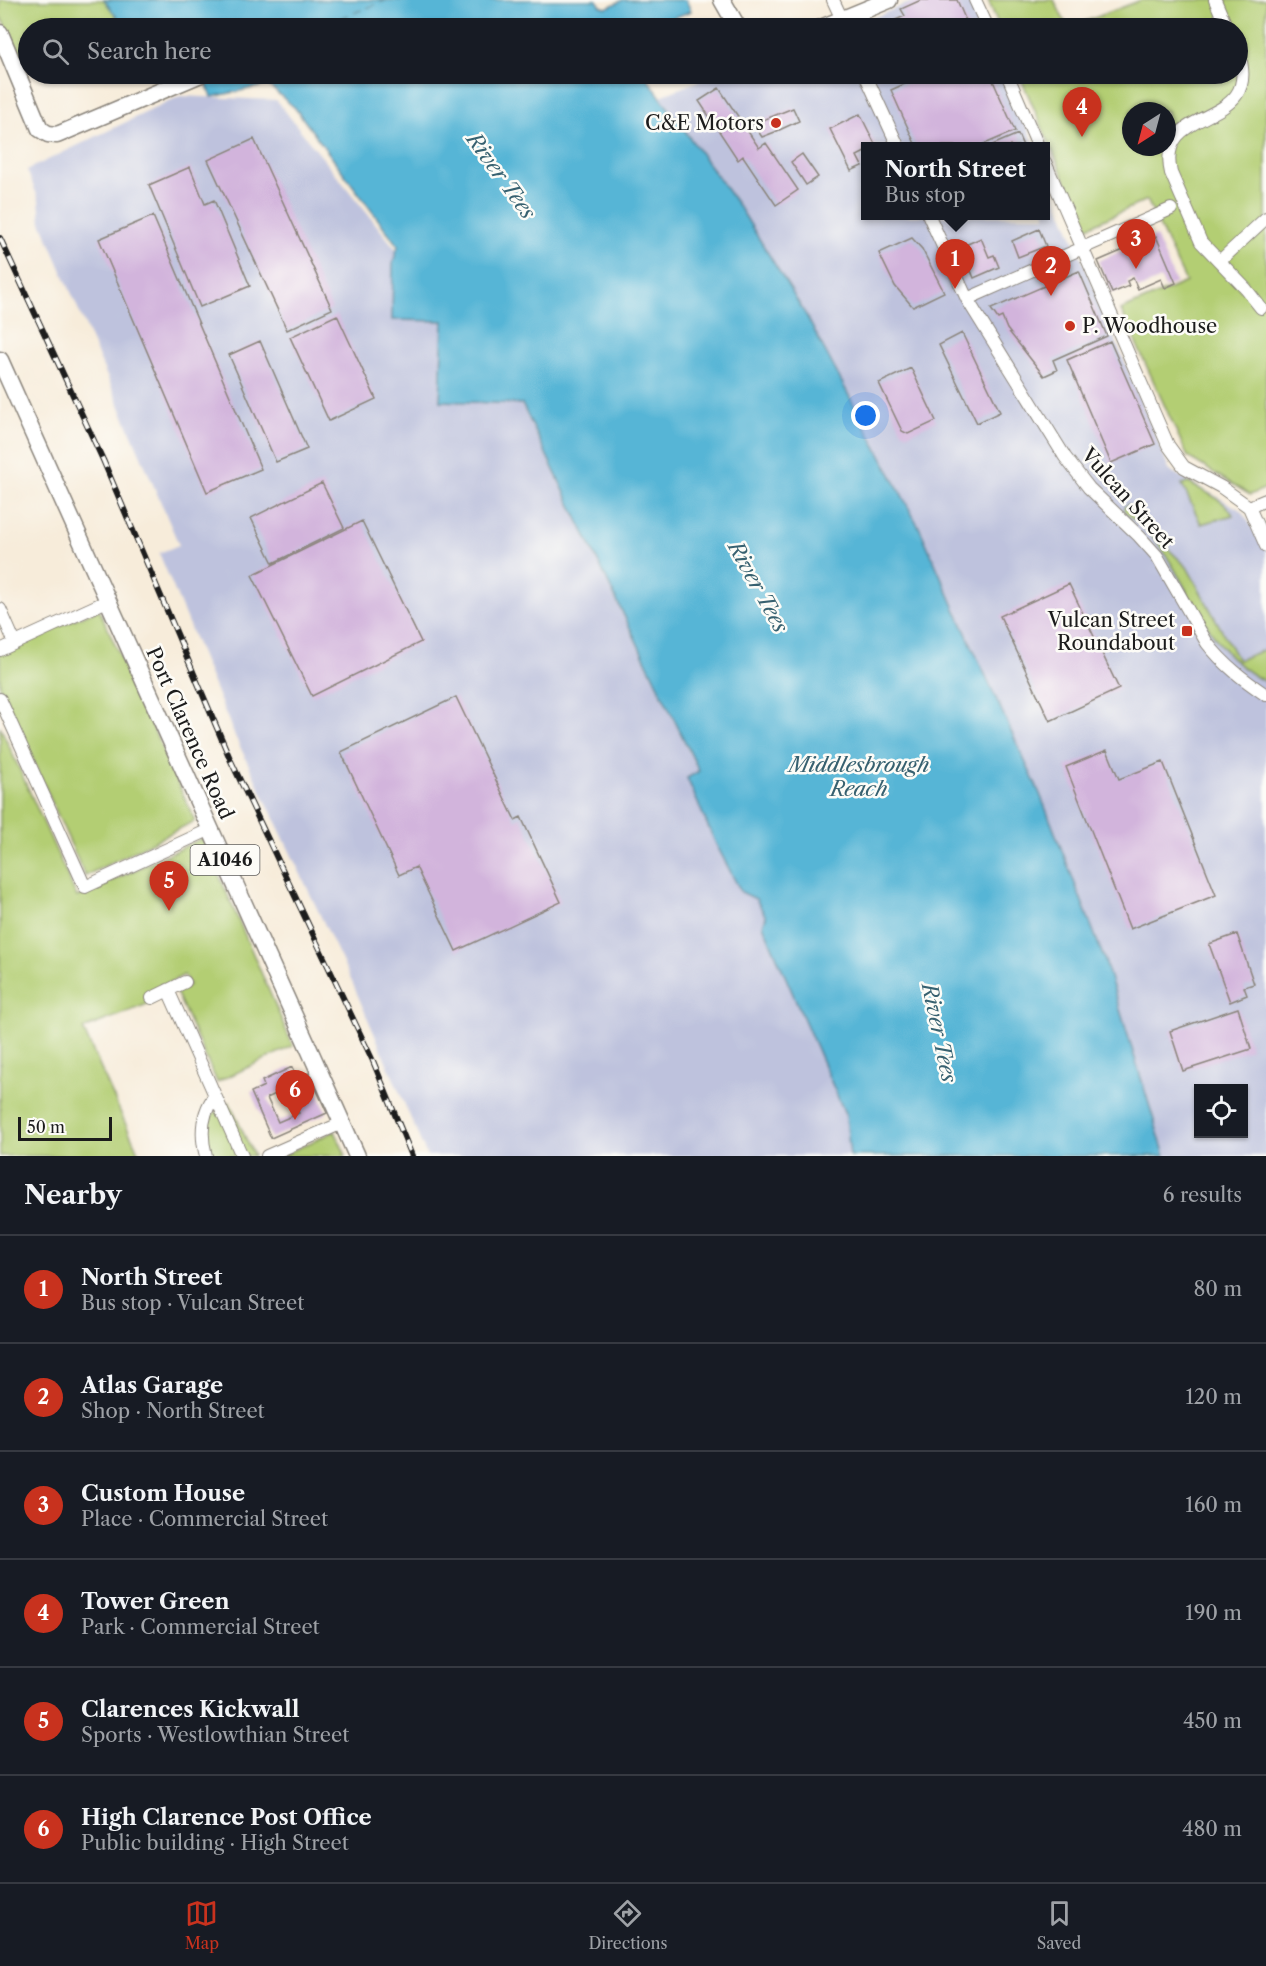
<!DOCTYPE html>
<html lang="en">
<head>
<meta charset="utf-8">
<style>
	body { margin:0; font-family:"Libre Caslon Text",serif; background:#20242c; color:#f1f3f6 }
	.controls { position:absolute; right:18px; bottom:18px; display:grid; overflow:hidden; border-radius:0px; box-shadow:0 2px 4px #0004 }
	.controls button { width:54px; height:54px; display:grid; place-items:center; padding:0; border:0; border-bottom:2px solid #363941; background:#171b24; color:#f1f3f6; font:30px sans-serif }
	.compass { position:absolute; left:1122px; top:102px; width:54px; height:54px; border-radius:50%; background:#171b24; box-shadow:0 2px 4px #0004; rotate:216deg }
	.scale { position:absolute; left:18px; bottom:15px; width:94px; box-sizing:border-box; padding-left:6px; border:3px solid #1c1c1c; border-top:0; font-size:16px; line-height:21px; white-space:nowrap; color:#1c1c1c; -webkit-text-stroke:4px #fdfcf7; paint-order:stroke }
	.you { position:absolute; left:866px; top:416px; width:21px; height:21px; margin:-15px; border:4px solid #fff; border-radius:50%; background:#1a73e8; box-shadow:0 0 0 9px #1a73e833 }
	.badge { display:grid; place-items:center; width:39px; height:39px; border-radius:50%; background:#c8321e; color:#fff; font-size:20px; font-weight:700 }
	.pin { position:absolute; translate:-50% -50px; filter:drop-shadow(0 2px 3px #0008) }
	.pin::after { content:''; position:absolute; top:32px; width:21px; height:18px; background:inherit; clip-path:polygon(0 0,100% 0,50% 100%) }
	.popup { position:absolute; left:861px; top:142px; width:189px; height:78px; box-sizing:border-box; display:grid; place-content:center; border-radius:0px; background:#171b24; filter:drop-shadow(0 2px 4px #0005); font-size:20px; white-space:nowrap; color:#9ea1a6 }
	.popup b { font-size:22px; color:#f1f3f6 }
	.popup::after { content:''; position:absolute; left:50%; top:100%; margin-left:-12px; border:12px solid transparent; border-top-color:#171b24 }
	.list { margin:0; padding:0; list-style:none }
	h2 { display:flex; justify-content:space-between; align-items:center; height:78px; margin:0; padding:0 24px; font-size:26px }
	h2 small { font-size:20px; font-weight:400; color:#9ea1a6 }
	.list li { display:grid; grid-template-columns:39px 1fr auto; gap:18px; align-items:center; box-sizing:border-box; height:108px; padding:0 24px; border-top:2px solid #363941 }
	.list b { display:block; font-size:22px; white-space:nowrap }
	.list p { margin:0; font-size:20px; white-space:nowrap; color:#9ea1a6 }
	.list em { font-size:20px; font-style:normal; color:#9ea1a6 }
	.icon { flex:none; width:33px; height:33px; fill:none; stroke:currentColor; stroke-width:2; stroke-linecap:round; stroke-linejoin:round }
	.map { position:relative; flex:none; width:1266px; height:1156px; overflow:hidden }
	.search { position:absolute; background:#171b24; box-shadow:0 2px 4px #0004; left:18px; right:18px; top:18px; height:66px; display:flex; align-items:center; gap:15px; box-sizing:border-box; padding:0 21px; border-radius:33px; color:#9ea1a6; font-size:22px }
	.sheet { height:726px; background:#171b24 }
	nav { display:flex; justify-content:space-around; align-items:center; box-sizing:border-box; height:84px; border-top:2px solid #363941; background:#171b24; font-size:16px; color:#9ea1a6 }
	nav a { display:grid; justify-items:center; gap:3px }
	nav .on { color:#c8321e }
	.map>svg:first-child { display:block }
</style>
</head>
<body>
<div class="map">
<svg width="1266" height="1156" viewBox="0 0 1266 1156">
	<rect width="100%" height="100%" fill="#fdfcf7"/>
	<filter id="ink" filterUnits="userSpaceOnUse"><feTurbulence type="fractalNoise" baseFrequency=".0167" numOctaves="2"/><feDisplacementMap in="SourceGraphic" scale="12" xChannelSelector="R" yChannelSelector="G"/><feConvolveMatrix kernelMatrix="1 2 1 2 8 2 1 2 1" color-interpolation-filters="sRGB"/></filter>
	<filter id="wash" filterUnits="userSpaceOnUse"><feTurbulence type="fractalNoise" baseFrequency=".008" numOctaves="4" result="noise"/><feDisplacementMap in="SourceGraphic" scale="24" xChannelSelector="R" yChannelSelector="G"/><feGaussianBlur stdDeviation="1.35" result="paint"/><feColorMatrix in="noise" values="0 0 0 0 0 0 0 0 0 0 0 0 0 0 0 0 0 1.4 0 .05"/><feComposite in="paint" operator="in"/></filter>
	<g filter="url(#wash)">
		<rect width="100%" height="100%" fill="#f7ecda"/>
		<path fill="#bec2dd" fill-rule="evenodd" d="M916,0h58l12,28h-138z
			M716,74h289l30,72h-170v70h180v-45l125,300 71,39 25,39v607h-101l-60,-195 -65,-167 -80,-174 -40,-91 -114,-214 -64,-104 -81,-115zM1198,1088h46v46h-46z
			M180,96l96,4 246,306 340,705 1,45h-436l-75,-174 -118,-248 -75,-181 20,-8 -138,-323 -2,-22 -12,-30z"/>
		<path fill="#b3ce73" stroke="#687548" stroke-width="1.5" fill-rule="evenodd" d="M0,0h247l24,28h-243v38l-5,-3 -23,-48z
			M988,0h66l14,28h-68z
			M1141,0h125v488l-16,7 -62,-38 -67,-147 65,-28 -39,-82 -61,28 -67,-154h219v-46h-170zM1131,111h36v36h-36z
			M1189,483c15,9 36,16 44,32l-32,9 -19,-40z
			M1128,504l35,40 24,23 51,93 28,-11v33c-55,-26 -73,-89 -106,-136 -10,-14 -24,-24 -36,-35v-4z
			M99,609l96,212 -110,55 -85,-190v-35z
			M0,726l77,171 126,-59 90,208 -76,36 -41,-90 13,-7 -5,-10 -36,19 5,8 -70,27 57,127h-140z
			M229,1102l25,54h-43l-4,-17 2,-22z
			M335,1131l11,25h-65z"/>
		<path fill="#57b5d6" stroke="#3a6879" stroke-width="1.5" d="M104,0h493l4,6 5,2 17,-8h63l5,11 -43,17h-523z
			M202,74h450l-5,4 95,133 64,104 114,214 40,91 80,174 65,167 60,195h-315l-4,-40 -83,-191 3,-8 -10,-18 -15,-7 -26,-50 -28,-64 12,-7 -177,-367 -82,-3 3,-80 -51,-1 1,-57 5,-17 -103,-138 -27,-23 -56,12z"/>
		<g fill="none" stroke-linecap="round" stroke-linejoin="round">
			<path stroke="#376170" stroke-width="1.5" stroke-dasharray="8 6" stroke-linecap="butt" d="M315,28l72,-28"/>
		</g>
		<g id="blocks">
			<path fill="#d2b4dc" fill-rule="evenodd" d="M921,0h36l12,28h-92l28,-12 -4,-7z
				M911,74h79l25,57 -35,15h-64l-25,-56 23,-10z
				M719,88l40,60 7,-5 32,47 -22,15 -33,-49 -5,4 -39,-59z
				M793,108l6,13 -24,11 -13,5 -9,-13z
				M860,114l16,32h-11v6l-8,4 5,10 -11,5 -21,-42z
				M1018,134l5,12h-33z
				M254,139l78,170 -45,21 -79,-170z
				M802,154l16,23 -12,8 -15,-23z
				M190,167l15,37 9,-4 36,86 -50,21 -51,-122z
				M153,216l108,253 -54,23 -108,-253z
				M1039,229l7,17 -28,11 -6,-16z
				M1156,236l20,47 -11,5 -4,-9 -23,10 -5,-11 -6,3 2,5 -17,7 -14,-32z
				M912,238l10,11 22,43 -31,15 -18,-21 -16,-33z
				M981,238l8,19 5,-2 5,12 -25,11 -13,-31z
				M1079,271l28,65 -54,24 4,10 -13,6 -37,-47 -5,-12 -4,2 -7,-10z
				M337,315l39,84 -47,22 -39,-84z
				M962,333l38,79 -23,11 -38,-78z
				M260,341l47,108 -31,13 -47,-107z
				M1110,341l45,103 -44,19 -44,-103z
				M911,368l25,53 -28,13 -6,-3 -23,-48z
				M322,483l22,45 -71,35 -22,-45z
				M362,521l59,121 -109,54 -60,-121z
				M1069,584l50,105 -69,32 -50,-105z
				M456,697l59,123 6,-3 40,85 -105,49 -40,-84 -17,8 -58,-123z
				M1107,750l12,29 44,-17 53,133 -86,34 -64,-162z
				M1237,934l17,50 -10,3 3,8 -17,7 -21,-58z
				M1238,1008l13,41 -68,22 -13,-40z
				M292,1067l5,11 12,-5 18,40 -56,25 -20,-46 13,-6 -2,-5zM288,1088l11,25 -21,9 -11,-24z"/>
		</g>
	</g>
	<g filter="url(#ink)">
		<use href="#blocks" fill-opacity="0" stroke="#8a847b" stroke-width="1.5"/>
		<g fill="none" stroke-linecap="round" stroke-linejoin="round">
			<g stroke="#8a847b" stroke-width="14">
				<path id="minor" d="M833,0l13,28
					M975,0l13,28
					M1215,0l12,28
					M1238,51c28,81 -84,50 -67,122l30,69 45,47 15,19
					M865,74l33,72
					M1007,74l31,72
					M1045,162l123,283 16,22 37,20 28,20 17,39
					M929,216l38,83 98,158 24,31 50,48 18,20 50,87c17,22 37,37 59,52
					M1220,261l46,-43
					M967,299l204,-90
					M1249,507l17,-7
					M0,609l15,34
					M0,650l107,-49
					M0,699l85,188 126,-58
					M168,990l74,166
					M152,998l33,-16
					M206,1156c-6,-22 -5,-42 9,-61
					M267,1156l75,-33"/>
			</g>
			<g stroke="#8a847b" stroke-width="19">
				<path id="major" d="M722,0l16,28
					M821,28l68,-28
					M0,33l40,96 8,5 9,1 144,-61
					M0,360l357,796"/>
			</g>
			<use href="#minor" stroke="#fff" stroke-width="12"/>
			<use href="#major" stroke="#fff" stroke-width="16"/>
			<g stroke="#1c1c1c" stroke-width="6">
				<path id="rail" d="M0,238l103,222 128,301 142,300 39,95"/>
			</g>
			<use href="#rail" stroke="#fdfcf7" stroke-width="4" stroke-dasharray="11" stroke-linecap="butt"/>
		</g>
	</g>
	<g fill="#c8321e" stroke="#fdfcf7" stroke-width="2">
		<circle cx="776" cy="123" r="6"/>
		<circle cx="1070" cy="326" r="6"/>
		<rect x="1181" y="625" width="12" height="12" rx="3"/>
	</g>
	<g text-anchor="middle" stroke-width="5" stroke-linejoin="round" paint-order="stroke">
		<rect fill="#fdfcf7" stroke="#605f5e" stroke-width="1.5" x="190.5" y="845" width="69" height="30" rx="4.5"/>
		<g font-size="18" font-weight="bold" fill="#1c1c1c">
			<text x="225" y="866">A1046</text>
		</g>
		<g font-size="20" fill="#1c1c1c" stroke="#fdfcf7" text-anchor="end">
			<text x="764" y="130">C&amp;E Motors</text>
			<text x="1082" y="333" text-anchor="start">P. Woodhouse</text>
			<text x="1175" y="627">Vulcan Street<tspan x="1175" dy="23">Roundabout</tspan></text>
		</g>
		<g font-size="20" fill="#1c1c1c" stroke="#fdfcf7">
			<text transform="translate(1128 498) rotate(48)" y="7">Vulcan Street</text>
			<text transform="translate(190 733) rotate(66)" y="7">Port Clarence Road</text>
		</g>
		<g font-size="21" font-style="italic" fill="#376170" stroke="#fdfcf7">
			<text transform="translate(501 176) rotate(54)" y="7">River Tees</text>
			<text transform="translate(758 587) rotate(61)" y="7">River Tees</text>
			<text x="859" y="772">Middlesbrough<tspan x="859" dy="24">Reach</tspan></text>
			<text transform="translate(939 1033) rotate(78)" y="7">River Tees</text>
		</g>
	</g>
</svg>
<div class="controls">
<button><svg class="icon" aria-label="locate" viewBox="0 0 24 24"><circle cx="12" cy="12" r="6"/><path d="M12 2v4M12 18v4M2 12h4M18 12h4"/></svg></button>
</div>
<svg class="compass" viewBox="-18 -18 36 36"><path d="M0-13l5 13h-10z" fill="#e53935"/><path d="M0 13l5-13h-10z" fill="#9ea1a6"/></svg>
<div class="scale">50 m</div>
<div class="you"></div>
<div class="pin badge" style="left:955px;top:289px">1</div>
<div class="popup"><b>North Street</b>Bus stop</div>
<div class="pin badge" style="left:1051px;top:296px">2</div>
<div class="pin badge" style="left:1136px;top:269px">3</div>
<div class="pin badge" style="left:1082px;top:137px">4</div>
<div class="pin badge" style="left:169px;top:911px">5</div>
<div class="pin badge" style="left:295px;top:1120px">6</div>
<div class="search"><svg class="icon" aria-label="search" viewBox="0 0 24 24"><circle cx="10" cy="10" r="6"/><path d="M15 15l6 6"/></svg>Search here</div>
</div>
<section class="sheet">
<h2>Nearby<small>6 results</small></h2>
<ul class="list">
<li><span class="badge">1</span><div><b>North Street</b><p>Bus stop · Vulcan Street</p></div><em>80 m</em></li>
<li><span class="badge">2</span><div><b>Atlas Garage</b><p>Shop · North Street</p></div><em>120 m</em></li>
<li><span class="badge">3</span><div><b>Custom House</b><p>Place · Commercial Street</p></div><em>160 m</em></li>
<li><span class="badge">4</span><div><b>Tower Green</b><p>Park · Commercial Street</p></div><em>190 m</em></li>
<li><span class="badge">5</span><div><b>Clarences Kickwall</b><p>Sports · Westlowthian Street</p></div><em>450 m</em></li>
<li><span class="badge">6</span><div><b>High Clarence Post Office</b><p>Public building · High Street</p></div><em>480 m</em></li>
</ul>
</section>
<nav>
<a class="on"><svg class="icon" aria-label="map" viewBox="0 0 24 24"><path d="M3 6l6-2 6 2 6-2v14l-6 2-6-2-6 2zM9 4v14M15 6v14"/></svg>Map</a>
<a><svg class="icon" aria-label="directions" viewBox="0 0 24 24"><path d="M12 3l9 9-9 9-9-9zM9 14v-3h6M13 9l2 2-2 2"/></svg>Directions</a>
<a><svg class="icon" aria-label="saved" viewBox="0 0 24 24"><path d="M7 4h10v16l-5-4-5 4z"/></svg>Saved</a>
</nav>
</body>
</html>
